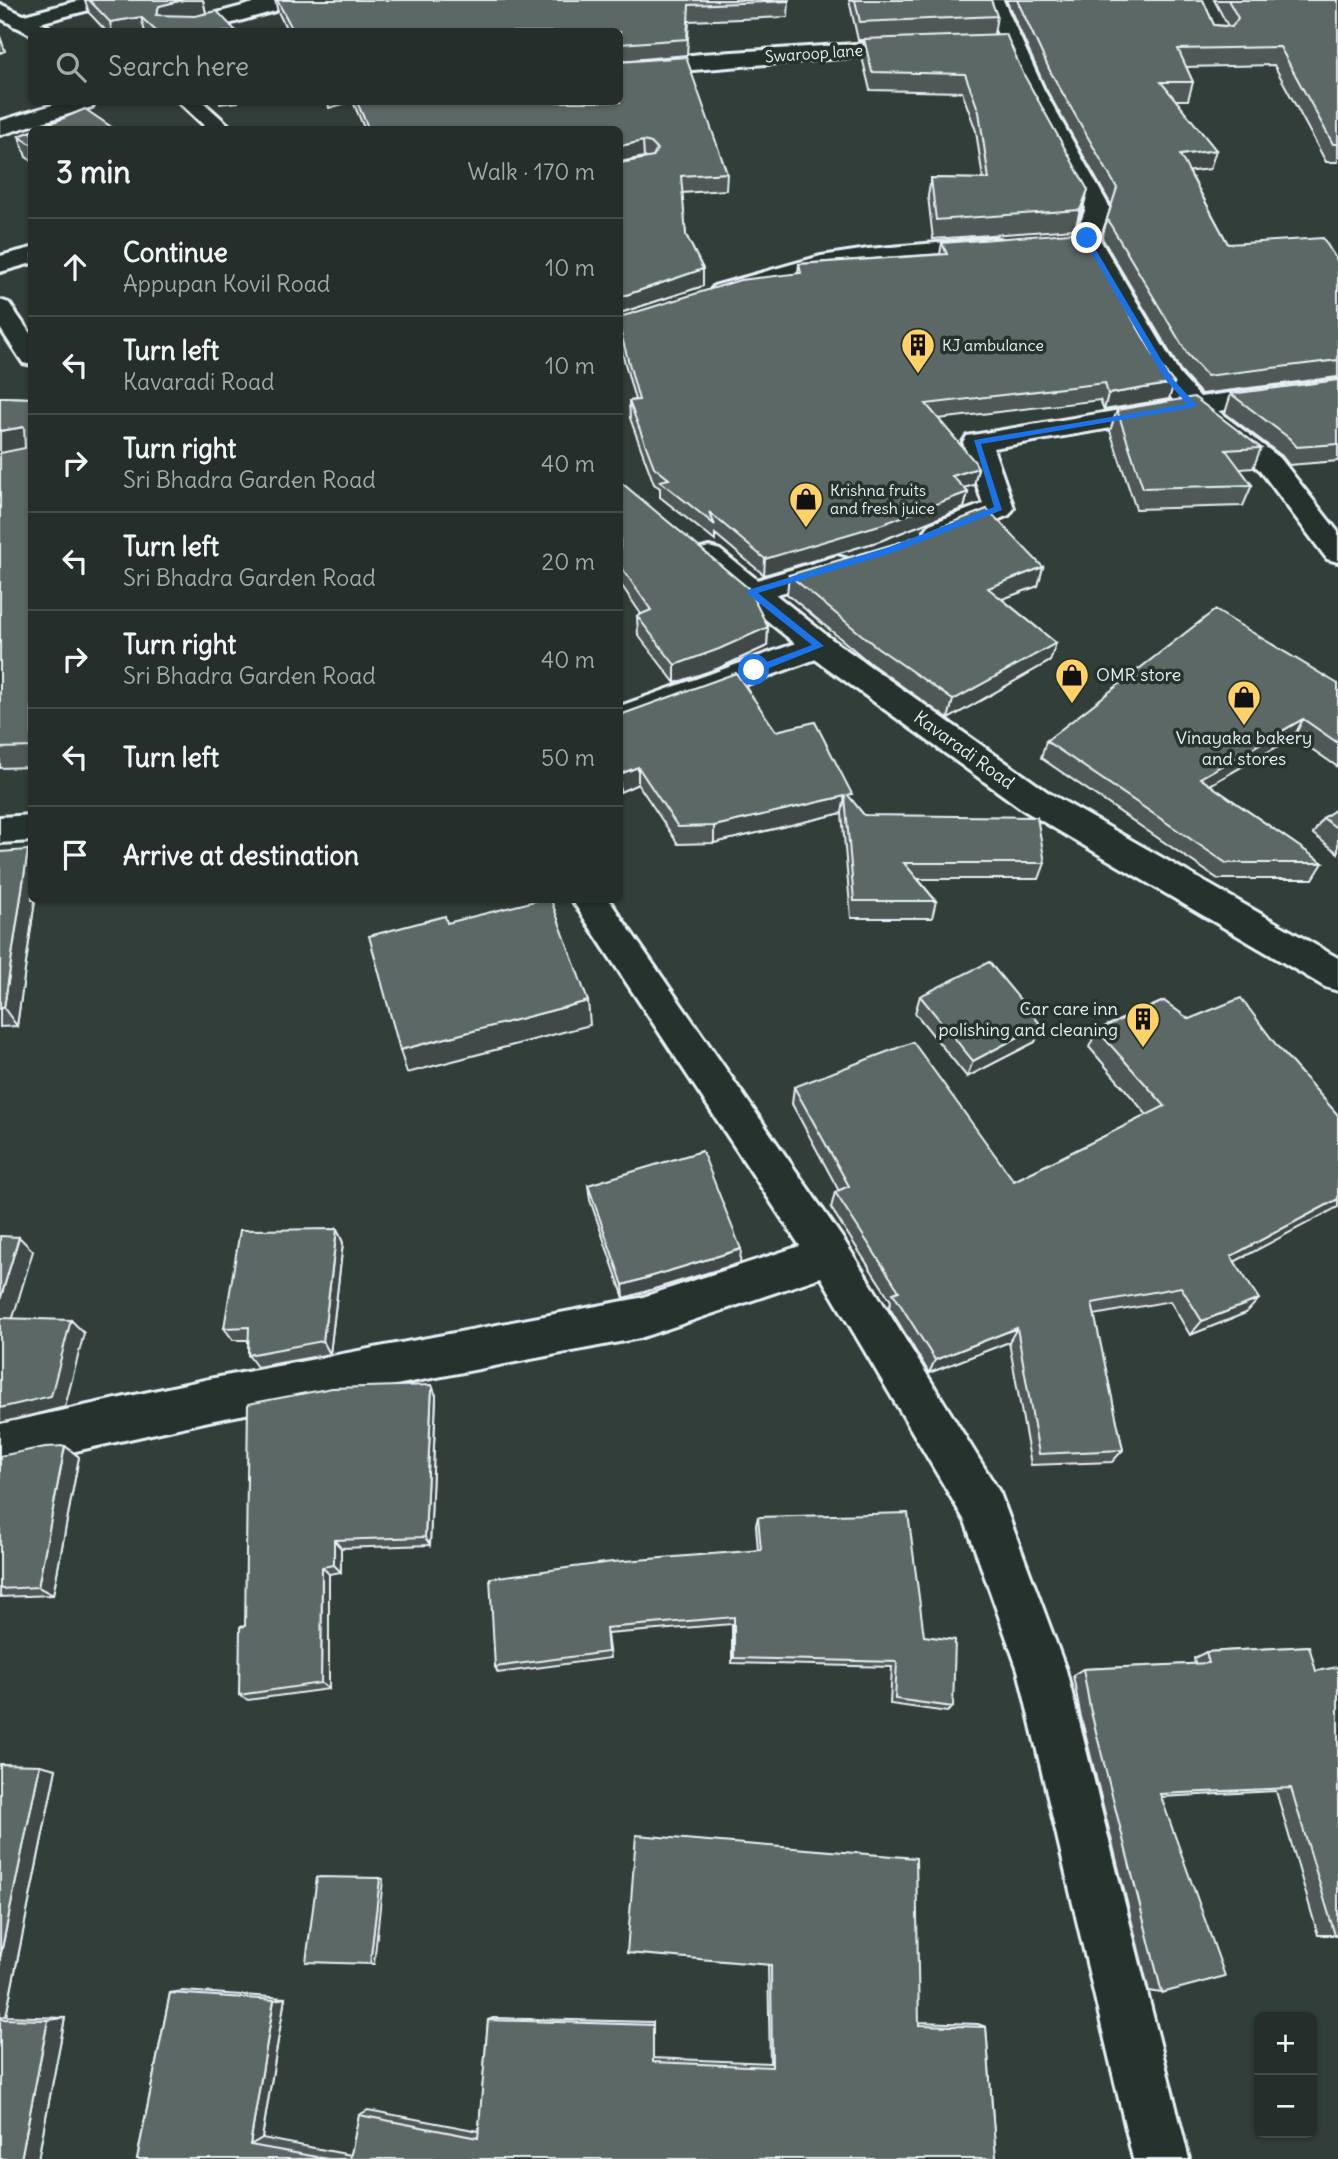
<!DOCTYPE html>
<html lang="en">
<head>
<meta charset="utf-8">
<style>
	body { margin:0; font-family:Delius,sans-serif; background:#2e3633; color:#f1f3f6 }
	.controls { position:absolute; right:21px; bottom:21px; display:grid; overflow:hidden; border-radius:10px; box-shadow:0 2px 5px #0004 }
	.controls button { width:63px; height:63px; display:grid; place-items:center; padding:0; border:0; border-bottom:2px solid #424a47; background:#262e2b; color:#f1f3f6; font:35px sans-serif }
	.stop { position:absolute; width:21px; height:21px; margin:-16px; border:5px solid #1a73e8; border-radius:50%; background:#fff }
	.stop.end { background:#1a73e8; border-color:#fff; box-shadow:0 2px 7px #0008 }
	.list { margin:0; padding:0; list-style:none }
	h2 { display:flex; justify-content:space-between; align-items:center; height:91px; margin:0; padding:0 28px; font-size:30px }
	h2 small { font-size:23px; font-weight:400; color:#a4a8a9 }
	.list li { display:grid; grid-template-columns:46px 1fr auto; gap:21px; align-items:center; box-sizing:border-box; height:98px; padding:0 28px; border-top:2px solid #424a47 }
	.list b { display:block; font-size:26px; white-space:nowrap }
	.list p { margin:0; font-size:23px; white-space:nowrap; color:#a4a8a9 }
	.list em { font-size:23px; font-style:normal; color:#a4a8a9 }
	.icon { flex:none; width:38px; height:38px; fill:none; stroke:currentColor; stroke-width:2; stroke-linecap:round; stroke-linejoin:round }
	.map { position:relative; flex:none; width:1338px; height:2159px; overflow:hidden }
	.search { position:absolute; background:#262e2b; box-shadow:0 2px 5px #0004; left:28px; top:28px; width:595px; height:77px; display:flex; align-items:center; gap:18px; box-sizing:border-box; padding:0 24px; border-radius:10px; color:#a4a8a9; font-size:26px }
	.panel { position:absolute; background:#262e2b; box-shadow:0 2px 5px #0004; left:28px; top:126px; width:595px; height:777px; border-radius:10px }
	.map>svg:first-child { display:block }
</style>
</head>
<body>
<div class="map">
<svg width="1338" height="2159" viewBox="0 0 1338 2159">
	<rect width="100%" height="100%" fill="#323e39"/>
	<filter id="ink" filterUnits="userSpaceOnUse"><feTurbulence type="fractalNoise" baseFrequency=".0143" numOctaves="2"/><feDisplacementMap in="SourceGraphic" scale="14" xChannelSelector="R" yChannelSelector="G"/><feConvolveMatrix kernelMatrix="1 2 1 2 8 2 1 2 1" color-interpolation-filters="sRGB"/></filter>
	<g filter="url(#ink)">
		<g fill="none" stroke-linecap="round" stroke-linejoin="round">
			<g stroke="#e8f1f8" stroke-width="6">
				<path id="minor" d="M81,0h34l-3,4 -92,24 -7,-2 -4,-4 4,-4z
					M265,0h24l-14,11 -75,21h-37l2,-5z
					M983,0h20l41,90 66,118 -11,30 81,137 20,22 138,-18v16l-120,16 62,47 58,74v30l-11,-3 -67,-89 -72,-55 -195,33 21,60 -5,7c-23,9 -55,29 -79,23l-5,-7 5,-7 53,-20 -20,-62 4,-6 207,-35 -18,-22 -81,-141 11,-30 -64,-118z
					M917,40l8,1 3,5 -3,5 -305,25v-13l81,-9z
					M62,102h33l-3,5 -92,28v-14z
					M994,238l9,2 3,5 -3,5 -135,13 -45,8 -100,28 -9,-3 -4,-5 4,-5 107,-30 47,-7z
					M32,248v15l-32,9v-16z
					M0,300l9,3 23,33v29l-9,-2 -23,-35z
					M837,556l11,3 4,7 -4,7 -97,29 -11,-3 -4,-7 4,-7z
					M819,635l11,3 5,8 -5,8 -210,76v-24z
					M32,815v26l-32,2v-26z
					M572,900h37l236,342 155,251 66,177 123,489h-56l-115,-489 -53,-149 -144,-244 -181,61 -431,83 -209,47v-44l209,-45 431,-81 160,-52z"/>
			</g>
			<g stroke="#e8f1f8" stroke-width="6">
				<path id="major" d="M0,4l49,23 2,5h-19v3l-32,-17z
					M179,102h24l31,28h-25z
					M709,547l11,3 110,88 219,155 289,165v33l-13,-4 -300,-176 -217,-157 -110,-90 -4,-7 4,-7z"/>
			</g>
			<use href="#minor" fill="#26332d" fill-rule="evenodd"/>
			<use href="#major" fill="#26332d" fill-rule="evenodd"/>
		</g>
		<path fill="#4f5957" stroke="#e8f1f8" stroke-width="2" d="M85,0h118l3,13 31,19h-130l-18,-19z
			M275,0h514l-1,17 -99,4 -2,34 -67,6v-29h-332l-10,-20z
			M849,0h142l6,16 -3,18 89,174 -8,21 -142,10 -5,-43 3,-18 52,1 -7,-48 -14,-39 -92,-2 -8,-33 2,-17h-6z
			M1006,0h197l11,25 14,1 -14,-26h124v162h-12l-52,-97 -88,2 7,15 -5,18h-13l35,69 -21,2 39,73 110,18v115l-137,17 -19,-21 -80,-135 9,-33 -65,-116z
			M353,102h267l107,71 -1,17 -44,3 4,42 17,34v17l-83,27v-150l27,-5 -3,-1 -24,5v-32h-255z
			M32,131v30l-6,-4 -7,-21z
			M942,243l227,156 -65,11 -4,-10 -162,19 40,49 -4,17 -10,3 4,4 -4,16 -84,33 -116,34 -49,-41v7l-55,-44v-9l-6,-4 -24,-66 -1,-17 6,-1 -15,-55v-28l178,-44 1,-9 141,-10z
			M1338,380v81l-49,4 -7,-9 -57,-43 6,-19z
			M0,397l32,1v369l-32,1z
			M1117,410l144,38 -8,20 -13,1 12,16 -9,21 -107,3 -26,-78z
			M620,484l148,143 -1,19 -48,22 -44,15 -37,-48 -1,-19 4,-2 -21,-31z
			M1043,567l-5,19 -36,13 54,44 -6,18 -102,58 -77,-55 -84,-70 2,-19z
			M1338,684v83l-44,-30 -84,48 113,78 -10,16h-95l-177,-121 5,-17z
			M620,714v1l156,16 75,68 13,16 181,48 -6,16h-121l18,22 -4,17h-81l-9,-105 -128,30 -36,1 -40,-60 -18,8z
			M1338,808v45l-25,-19 10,-16z
			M0,852l32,48h3l-18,126 -17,1z
			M920,996l121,29 -6,17 -68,35 -52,-64z
			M1164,1001l71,261 11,51 -56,22 -20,-34 -76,14 29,135 -11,12 -81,3 -22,-123 -80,31 -40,-66 2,-6 -60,-93 4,-16 4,-1 -47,-87 2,-17 220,94 133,-66 -58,-68 8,-17z
			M588,1185l152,78 -116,35 -34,-98z
			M337,1229l6,14 -13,111 -73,13 -9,-12v-15h-15l-9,-12z
			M436,1396l-6,149 -89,3v24l-12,2v115l-81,11 -9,-5 6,-69z
			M65,1446l14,11 -26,138 -53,2v-141z
			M758,1517l166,119 29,71 -6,5 -57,-8 2,-37 -160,-4v-39l-125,10 3,24 -112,15 -3,-6 263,-116 -2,-26z
			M1309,1646l29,289h-20l-42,-144 -115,6 1,196 -13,-2 -69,-278 -7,-38 10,-6 112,-5 -1,-6 12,-6z
			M0,1764l56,5 -50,247 59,2 -27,141h-38z
			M636,1835l283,187 59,2 8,3 10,132h-859l33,-166 13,-2 102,7 -23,140 89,17 8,-40 9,-5 111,21 9,-111 5,-2 160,4v36l117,5 -2,-99z"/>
		<path fill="#404947" stroke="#e8f1f8" stroke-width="2" d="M183,0h20l3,13 -44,19 -6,-17 3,-9z
			M141,17l4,15h-33l-2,-10z
			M0,36l5,15 -5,2z
			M220,102h19l-19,2z
			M328,102h22l-21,6z
			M643,141l1,16 -24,5v-16z
			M1216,150l-6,19 -35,4 5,-18z
			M1088,190l-5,18 -8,21 5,-19z
			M703,269v17l-83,27v-16z
			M1174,383l-5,16 -65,11 4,-16z
			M24,427l8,21 -32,6v-23z
			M978,468l-4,17 -25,7 3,-16z
			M968,492l-4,16 -84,33 -116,34 1,-16z
			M1043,567l-5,19 -55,20 5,-18z
			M768,627l-1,19 -48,22 -44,15v-18z
			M1056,643l-6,18 -102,58 5,-19z
			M1303,719l-9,18 -102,58 8,-17z
			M638,767v17l-18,8v-18z
			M845,796l-3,17 -128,30v-17z
			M28,850l4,5v45h3l-18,126 -13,-18z
			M588,1001l2,24 -183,48 -7,-23z
			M1041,1025l-6,17 -68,35 6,-16z
			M1338,1199v8l-119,63 12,-14z
			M337,1229l6,14 -13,111 -7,-13z
			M19,1237l14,14 -24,80 -9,-9v-22z
			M741,1249l-1,14 -116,35 -1,-13z
			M1259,1299l-13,14 -56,22 12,-14z
			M71,1320l13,13 -19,74 -65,16v-15z
			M1017,1328l-8,14 -80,31 6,-13z
			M432,1385l4,11 -6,149 -5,-8z
			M65,1446l14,11 -26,138 -15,-8z
			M334,1540l7,8v24l-7,-7z
			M322,1567l7,7v115l-8,-6z
			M40,1765l16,4 -50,247 -6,1v-59z
			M380,1878l3,1 -9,85h-4z
			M285,1998l-23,140 -12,7 24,-145z
			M65,2018l-27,141h-17l27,-139z"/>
		<path fill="#5c6865" stroke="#e8f1f8" stroke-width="2" d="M89,0h94l-24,6 -3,9 39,1 22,-5 20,21h-80l-16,-15 -31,5z
			M277,0h512v1l-100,4 -2,34 -67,5v-12h-326z
			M855,0h136l6,16 -137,6z
			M1017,0h186l11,25 18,2 6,-9 -10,-18h110v144h-5l-53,-97 -102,2 15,33h-32l55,68 -36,5 48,89 95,-6 15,24v98l-131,16 -19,-21 -81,-136 10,-31 -67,-117z
			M1006,34l17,39 65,117 -8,20 -144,10 -5,-42 58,1 -10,-67 -14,-38 -93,-2 -8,-33z
			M686,57l41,116 -46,3 5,59 17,34 -83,28v-134l33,-6 4,-8 -6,-6 -8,-2 -23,5v-16h-251l-12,-28h263v-40z
			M85,109l31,21h-81z
			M32,131v14l-13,-9z
			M1082,232l77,132 15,19 -66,11 -3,-11 -179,21 49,58 3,6 -26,8 16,16 -85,32 -118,35 -56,-47 6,13 -55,-44 9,-2 -15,-12 -25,-66 10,-1 -19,-70v-13l120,-37 61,-7 -2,-9 148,-10 -5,-11z
			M1338,380v64l-41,3 -8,-9 -58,-44z
			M0,397l32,1v349l-32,1v-295l25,-5 -1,-21 -24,4z
			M1194,397l67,51 -35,2 26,35 -109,3 -26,-78z
			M620,484h3l125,104 20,39 -49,22 -44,16 -38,-49 14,-6 -31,-45z
			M987,509l56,58 -55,21 68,55 -103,57 -79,-55 -85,-70 118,-35z
			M1215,610l123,74v59l-35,-24 -103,59 123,85h-97l-180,-122z
			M736,673l40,58 39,-9 37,72 -4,1 16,20 173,2 8,46h-141l32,38h-82l-9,-105 -131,30 -36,1 -40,-60 -18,7v-60v1z
			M1338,808v21l-15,-11z
			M28,850l-24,158h-4v-156z
			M539,900h12l37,101 -188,49 -31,-114 76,-20 2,7z
			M989,962l52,63 -68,36 -53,-65z
			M1241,998l36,48 61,69v84l-107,57 28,43 -57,22 -21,-34 -89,16 31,147 -84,4 -22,-126 -82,32 -42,-67 6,-2 -64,-99 14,-6 -55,-99 119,-45 101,139 151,-75 -68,-76 67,-29 25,18z
			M702,1151l39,98 -118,36 -35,-100z
			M337,1229l-14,112 -75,14 1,-28 -25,1 16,-98z
			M0,1236l19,1 -19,63z
			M0,1318l71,2 -20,76 -51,12z
			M432,1385l-7,152 -91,3v25l-12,2 -1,116 -82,12 1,-68 5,-1 3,-222 84,-16z
			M65,1446l-27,141 -38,2v-133l45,-9z
			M908,1513l16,123 31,4 -2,67 -58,-8 2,-37 -163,-4v-41l-128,11 2,24 -113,15 -5,-89 122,-16 149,-12 -3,-33z
			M1309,1646l7,25 22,-4v268h-3l-44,-147 -131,6 65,182 -63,17 -72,-285 -7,-39 126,-6 -3,-11z
			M0,1764l40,1 -40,193z
			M636,1835l280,23 3,167 67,2 10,132h-646l9,-44 119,23 10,-118 165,5v37l119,5 -1,-102 -144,-12z
			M317,1877l63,1 -10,86 -64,-2z
			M170,1993l104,7 -24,145 78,14h-191z
			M0,2019l48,1 -27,139h-21z"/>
	</g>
	<path fill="#1a73e8" d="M1087,235l85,143 24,26v3l-215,37 21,66 -107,42 -137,41 66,53 -67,27h-6v-5l61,-23 -64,-51v-4l141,-43 105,-40 -20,-67 213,-36 -22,-25 -82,-141z"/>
	<defs>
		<g id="building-pin" transform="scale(1.75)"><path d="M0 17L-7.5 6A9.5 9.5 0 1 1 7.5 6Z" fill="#ffd166" stroke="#26332d"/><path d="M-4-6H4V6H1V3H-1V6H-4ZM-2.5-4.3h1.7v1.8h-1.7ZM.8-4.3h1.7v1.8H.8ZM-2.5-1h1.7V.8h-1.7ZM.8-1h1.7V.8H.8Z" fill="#111"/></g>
		<g id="shop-pin" transform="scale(1.75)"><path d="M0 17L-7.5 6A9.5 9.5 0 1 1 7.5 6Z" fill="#ffd166" stroke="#26332d"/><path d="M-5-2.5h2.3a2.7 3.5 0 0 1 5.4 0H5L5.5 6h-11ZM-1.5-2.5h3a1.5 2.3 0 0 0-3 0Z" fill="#111"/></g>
	</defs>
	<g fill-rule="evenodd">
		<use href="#building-pin" x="918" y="345"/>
		<use href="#shop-pin" x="806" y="499"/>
		<use href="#shop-pin" x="1072" y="675"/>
		<use href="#shop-pin" x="1244" y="697"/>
		<use href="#building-pin" x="1143" y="1019"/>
	</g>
	<g text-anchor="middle" stroke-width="7" stroke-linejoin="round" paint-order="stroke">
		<g font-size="16" fill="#e8f1f8" stroke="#26332d">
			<text transform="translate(814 53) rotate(-4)" y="6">Swaroop lane</text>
		</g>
		<g font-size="16" fill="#e8f1f8" stroke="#26332d" text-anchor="start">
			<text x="942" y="351">KJ ambulance</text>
			<text x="830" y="496">Krishna fruits<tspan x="830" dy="18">and fresh juice</tspan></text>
		</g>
		<g font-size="18" fill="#e8f1f8" stroke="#26332d" text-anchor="start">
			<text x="1096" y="681">OMR store</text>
			<text x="1244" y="744" text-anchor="middle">Vinayaka bakery<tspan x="1244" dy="21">and stores</tspan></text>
			<text x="1118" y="1015" text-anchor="end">Car care inn<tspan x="1118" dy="21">polishing and cleaning</tspan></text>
		</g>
		<g font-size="18" fill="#e8f1f8" stroke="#26332d">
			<text transform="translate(964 750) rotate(36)" y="6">Kavaradi Road</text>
		</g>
	</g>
</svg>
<div class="controls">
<button>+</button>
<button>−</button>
</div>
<div class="stop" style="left:754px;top:670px"></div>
<div class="stop end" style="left:1087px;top:238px"></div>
<div class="search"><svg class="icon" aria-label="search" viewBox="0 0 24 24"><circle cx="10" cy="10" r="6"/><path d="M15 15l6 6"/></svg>Search here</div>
<section class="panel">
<h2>3 min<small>Walk · 170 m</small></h2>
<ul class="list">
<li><svg class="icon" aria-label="ahead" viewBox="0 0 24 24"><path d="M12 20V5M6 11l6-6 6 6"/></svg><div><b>Continue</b><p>Appupan Kovil Road</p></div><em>10 m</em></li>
<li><svg class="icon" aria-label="left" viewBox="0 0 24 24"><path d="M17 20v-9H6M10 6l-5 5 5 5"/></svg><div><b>Turn left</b><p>Kavaradi Road</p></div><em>10 m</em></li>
<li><svg class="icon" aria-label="right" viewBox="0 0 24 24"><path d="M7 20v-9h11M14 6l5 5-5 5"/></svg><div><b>Turn right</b><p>Sri Bhadra Garden Road</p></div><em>40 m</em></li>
<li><svg class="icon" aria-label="left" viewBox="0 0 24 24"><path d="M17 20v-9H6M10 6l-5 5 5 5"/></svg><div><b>Turn left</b><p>Sri Bhadra Garden Road</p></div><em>20 m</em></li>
<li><svg class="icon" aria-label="right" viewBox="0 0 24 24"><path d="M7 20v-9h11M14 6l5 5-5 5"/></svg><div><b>Turn right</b><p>Sri Bhadra Garden Road</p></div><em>40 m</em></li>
<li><svg class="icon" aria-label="left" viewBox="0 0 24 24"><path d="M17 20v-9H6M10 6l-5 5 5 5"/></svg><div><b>Turn left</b></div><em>50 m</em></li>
<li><svg class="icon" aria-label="arrive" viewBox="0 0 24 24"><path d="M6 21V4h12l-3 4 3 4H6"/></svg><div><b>Arrive at destination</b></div></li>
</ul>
</section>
</div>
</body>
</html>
